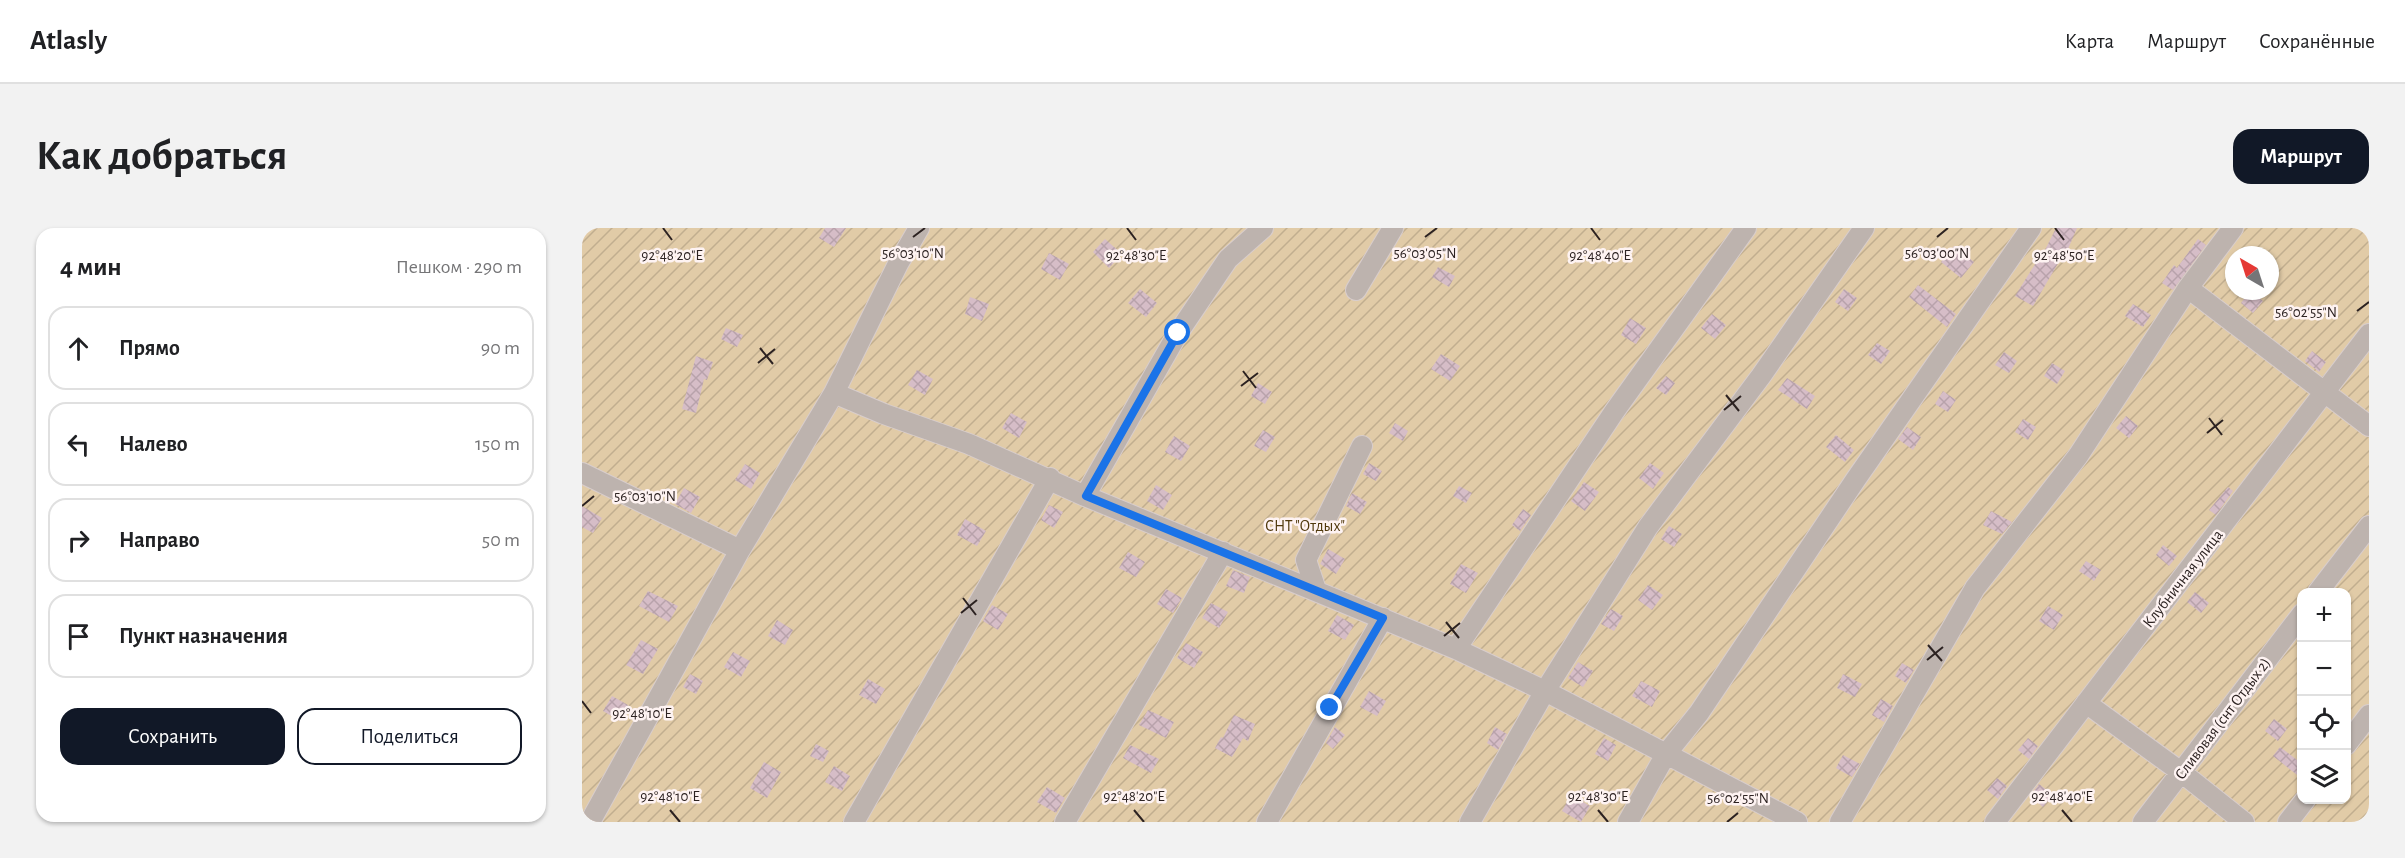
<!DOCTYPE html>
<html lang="ru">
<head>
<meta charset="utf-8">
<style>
	body { margin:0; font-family:"Alegreya Sans",sans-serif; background:#f2f2f2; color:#202124 }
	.controls { position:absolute; right:18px; bottom:18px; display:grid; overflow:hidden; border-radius:12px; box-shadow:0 2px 4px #0004 }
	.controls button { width:54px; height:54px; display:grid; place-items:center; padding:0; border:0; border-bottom:2px solid #e0e0e0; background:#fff; color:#202124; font:30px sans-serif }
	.compass { position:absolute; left:1643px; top:18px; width:54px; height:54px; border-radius:50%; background:#fff; box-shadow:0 2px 4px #0004; rotate:321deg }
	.stop { position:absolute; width:18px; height:18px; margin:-14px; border:4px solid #1a73e8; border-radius:50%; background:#fff }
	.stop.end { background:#1a73e8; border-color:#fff; box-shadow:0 2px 6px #0008 }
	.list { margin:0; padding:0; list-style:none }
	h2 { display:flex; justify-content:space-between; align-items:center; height:78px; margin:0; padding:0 24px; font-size:26px }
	h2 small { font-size:20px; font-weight:400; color:#757577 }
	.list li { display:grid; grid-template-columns:39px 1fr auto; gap:18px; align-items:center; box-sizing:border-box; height:84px; margin:0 12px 12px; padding:0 12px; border:2px solid #e0e0e0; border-radius:18px }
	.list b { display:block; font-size:22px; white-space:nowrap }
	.list em { font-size:20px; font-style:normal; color:#757577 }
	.actions { display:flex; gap:12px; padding:18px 24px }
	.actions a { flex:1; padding:14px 0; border:2px solid #111827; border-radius:18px; text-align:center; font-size:21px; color:#111827 }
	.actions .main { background:#111827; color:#fff }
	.icon { flex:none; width:33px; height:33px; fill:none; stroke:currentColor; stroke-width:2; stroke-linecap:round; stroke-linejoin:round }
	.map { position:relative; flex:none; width:1787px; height:594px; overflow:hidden; border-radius:18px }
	header { display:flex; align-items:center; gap:36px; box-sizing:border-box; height:84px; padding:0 30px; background:#fff; border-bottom:2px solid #e0e0e0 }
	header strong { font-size:28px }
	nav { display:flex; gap:33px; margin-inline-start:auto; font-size:21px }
	.intro { display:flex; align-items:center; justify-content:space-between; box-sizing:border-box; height:144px; padding:0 36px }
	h1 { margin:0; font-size:42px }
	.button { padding:15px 27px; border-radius:18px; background:#111827; color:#fff; font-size:21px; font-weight:700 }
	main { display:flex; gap:36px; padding:0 36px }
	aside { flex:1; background:#fff; border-radius:18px; box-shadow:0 2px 4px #0004 }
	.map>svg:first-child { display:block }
</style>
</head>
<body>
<header>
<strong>Atlasly</strong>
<nav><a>Карта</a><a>Маршрут</a><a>Сохранённые</a></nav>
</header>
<div class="intro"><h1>Как добраться</h1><a class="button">Маршрут</a></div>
<main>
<aside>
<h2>4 мин<small>Пешком · 290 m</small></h2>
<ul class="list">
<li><svg class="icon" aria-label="ahead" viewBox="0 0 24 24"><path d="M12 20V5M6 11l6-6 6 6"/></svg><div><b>Прямо</b></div><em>90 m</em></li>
<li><svg class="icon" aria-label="left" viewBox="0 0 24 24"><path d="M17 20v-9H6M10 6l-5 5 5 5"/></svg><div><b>Налево</b></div><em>150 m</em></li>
<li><svg class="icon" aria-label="right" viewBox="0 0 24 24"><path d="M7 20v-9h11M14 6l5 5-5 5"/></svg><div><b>Направо</b></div><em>50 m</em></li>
<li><svg class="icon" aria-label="arrive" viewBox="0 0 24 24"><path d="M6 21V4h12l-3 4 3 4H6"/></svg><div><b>Пункт назначения</b></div></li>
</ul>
<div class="actions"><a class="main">Сохранить</a><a>Поделиться</a></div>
</aside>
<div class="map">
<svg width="1787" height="594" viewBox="0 0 1787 594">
	<defs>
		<pattern id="garden-furrows" width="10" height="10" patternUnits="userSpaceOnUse" patternTransform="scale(1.5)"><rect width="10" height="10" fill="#e1cba7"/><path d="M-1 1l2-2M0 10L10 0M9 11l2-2" fill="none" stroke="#c1ae8f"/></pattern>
		<pattern id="building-cross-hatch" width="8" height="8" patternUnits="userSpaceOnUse" patternTransform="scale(1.5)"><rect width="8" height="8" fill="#d6bdc7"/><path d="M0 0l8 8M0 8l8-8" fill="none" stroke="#b8a2ab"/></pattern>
	</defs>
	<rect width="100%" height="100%" fill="#fef3f2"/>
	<path fill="url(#garden-furrows)" fill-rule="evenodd" d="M0,0h1787v594h-1787zM1652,27h36v36h-36zM1720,364h44v208h-44z"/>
	<path fill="url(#building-cross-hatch)" d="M243,0h21l-12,19 -15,-9z
		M1474,0h21l-12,28 -2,-1 -30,51 -18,-10 22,-35 2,1z
		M523,11l17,15 -13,14 -16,-16z
		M1616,11l8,6 -33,45 -11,-7 12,-18 3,3z
		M1372,18l20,16 -13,16 -20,-16z
		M467,25l20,11 -9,16 -19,-11z
		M856,39l17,9 -6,11 -17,-10z
		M1336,57l38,29 -9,13 -38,-30z
		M558,61l17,14 -11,14 -18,-14z
		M1262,61l13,9 -9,13 -13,-9z
		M1668,63l13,10 -10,12 -12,-10z
		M388,69l19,7 -7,17 -17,-7z
		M1551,76l18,11 -8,12 -18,-11z
		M1130,86l14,11 -11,14 -14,-11z
		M1048,90l16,10 -10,16 -15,-9z
		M144,100l17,7 -6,12 -16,-8z
		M1295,115l13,8 -9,13 -13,-9z
		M1730,123l14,11 -7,10 -14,-11z
		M1422,124l13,9 -8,12 -14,-8z
		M859,126l19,12 -10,15 -19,-12z
		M114,128l17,6 -6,18 -3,-1 -8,34 -14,-4z
		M1470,135l13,8 -8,13 -13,-8z
		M335,142l16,9 -8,16 -17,-10z
		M1084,148l9,7 -9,12 -10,-7z
		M1205,150l28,18 -8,13 -29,-19z
		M676,155l14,9 -7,12 -14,-8z
		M1361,163l13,9 -8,12 -13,-8z
		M429,185l16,9 -8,16 -17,-10z
		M1544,188l12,10 -9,12 -13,-10z
		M1441,191l13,8 -8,13 -13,-8z
		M813,195l13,8 -5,10 -14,-8z
		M1325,199l14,10 -8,13 -15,-11z
		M681,202l12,7 -9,15 -12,-6z
		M1254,207l18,15 -9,12 -19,-15z
		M592,208l16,10 -9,15 -16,-9z
		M787,235l13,8 -6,10 -13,-7z
		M1068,235l14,10 -11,16 -14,-11z
		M163,236l15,9 -9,16 -16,-9z
		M1002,254l15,10 -14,19 -14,-10z
		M574,257l16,10 -9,15 -16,-9z
		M877,258l13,7 -6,10 -13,-7z
		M1646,259l5,4 -17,24 -7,-5z
		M102,260l16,9 -9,16 -16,-9z
		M770,265l15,9 -7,12 -14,-8z
		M467,277l14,7 -9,16 -13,-8z
		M0,278l20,12 -9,15 -11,-6z
		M941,281l8,6 -11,16 -8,-6z
		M1409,283l21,11 -10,12 -19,-9z
		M383,291l21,12 -9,15 -20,-11z
		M1087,298l13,8 -8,13 -13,-8z
		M1581,317l14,11 -8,10 -13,-11z
		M746,321l17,10 -9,15 -16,-10z
		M546,324l17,10 -9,15 -17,-9z
		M1504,333l15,9 -7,11 -15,-10z
		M879,336l17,9 -12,20 -16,-9z
		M651,342l17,7 -6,16 -18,-7z
		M1066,357l15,10 -11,15 -14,-10z
		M584,361l16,9 -9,15 -16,-9z
		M66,363l30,15 -9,16 -30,-16z
		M1613,364l14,11 -8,10 -14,-11z
		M629,375l17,9 -9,16 -17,-10z
		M410,377l16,9 -10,16 -15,-9z
		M1466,378l15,9 -9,15 -15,-9z
		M1029,381l12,7 -9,15 -13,-7z
		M755,387l17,10 -9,15 -17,-9z
		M195,392l16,10 -8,15 -17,-9z
		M59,412l17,9 -15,25 -17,-9z
		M604,415l17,9 -9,16 -17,-10z
		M151,424l17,9 -9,16 -17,-10z
		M996,434l15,9 -10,16 -15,-9z
		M1320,435l12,7 -8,13 -11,-7z
		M108,446l13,7 -7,13 -13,-7z
		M1261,446l19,10 -7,13 -18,-9z
		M286,451l17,10 -9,15 -17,-9z
		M1059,453l19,10 -8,16 -20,-11z
		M787,463l17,10 -9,15 -17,-9z
		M30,468l16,9 -8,16 -17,-10z
		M1299,471l12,7 -9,16 -12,-7z
		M566,482l26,12 -8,16 -27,-13z
		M652,487l21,9 -7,17 -5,-3 -11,19 -17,-9 6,-11 2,1z
		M1692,491l13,10 -9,12 -13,-10z
		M753,499l10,8 -12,14 -7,-6z
		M913,499l12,7 -9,16 -11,-7z
		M1022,510l12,7 -8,16 -13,-7z
		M1446,510l10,8 -9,13 -11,-9z
		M234,516l13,7 -6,11 -13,-6z
		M548,517l29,14 -8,14 -28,-15z
		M1698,519l21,16v15l-28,-22z
		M1261,527l17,9 -8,13 -16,-9z
		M182,534l17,10 -14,26 -17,-10z
		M252,538l16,10 -8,15 -17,-9z
		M1415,550l10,8 -9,13 -11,-9z
		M1457,556l14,11 -10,12 -13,-11z
		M465,559l18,11 -9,15 -19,-11z
		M989,567l19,11 -9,16 -19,-11z"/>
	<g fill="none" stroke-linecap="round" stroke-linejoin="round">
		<g stroke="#d8cdcc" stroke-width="22">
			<path id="minor" d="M1606,60l181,138
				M774,62l37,-62
				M252,165l50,21 85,30 116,52 371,153 89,42 252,131
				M0,245l158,77
				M503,268l93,-163 50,-74 35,-31
				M734,362l-10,-30 56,-114
				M1736,364l51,-66
				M874,421l158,-237 132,-184
				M1504,475l95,69 63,50
				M1764,517l23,-30
				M8,594l150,-272 94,-157 64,-129 21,-36
				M272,594l196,-344
				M483,594l158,-270
				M685,594l116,-204
				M888,594l75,-131 103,-164 113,-151 103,-148
				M1046,594l38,-68 33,-41 157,-234 175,-251
				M1258,594l135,-234 103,-132 110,-168 45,-60
				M1413,594l374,-488
				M1561,594l159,-208
				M1706,594l17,-22"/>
		</g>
		<use href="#minor" stroke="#bdb3ae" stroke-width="20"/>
	</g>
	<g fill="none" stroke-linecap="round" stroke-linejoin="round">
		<path stroke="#1a73e8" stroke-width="8" d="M596,105l-92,163 297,122 -53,90"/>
	</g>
	<path fill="none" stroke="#2c2221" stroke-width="2" d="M81,0l9,12M545,0l9,12M1009,0l9,12M1473,0l9,12M331,9l12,-9M843,9l12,-9M1355,9l11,-9M1775,83l12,-9M178,120l13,16M176,135l17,-14M661,143l13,17M659,158l17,-13M1144,167l13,16M1142,182l17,-14M1627,190l13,17M1625,205l16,-13M0,278l12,-10M381,370l13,17M379,385l16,-13M864,394l13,16M862,408l16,-13M1346,417l14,16M1345,432l16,-13M0,473l9,12M88,582l10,12M552,582l10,12M1016,582l10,12M1480,582l10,12M1145,594l11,-9"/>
	<g text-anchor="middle" stroke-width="5" stroke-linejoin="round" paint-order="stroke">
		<g font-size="16" fill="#50390c" stroke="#fef3f2">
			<text x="723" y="303">СНТ "Отдых"</text>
		</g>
		<g font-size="16" fill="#2c2221" stroke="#fef3f2">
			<text transform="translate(1600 350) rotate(-52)" y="6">Клубничная улица</text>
			<text transform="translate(1640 490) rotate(-53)" y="6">Сливовая (снт Отдых 2)</text>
		</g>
	</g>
	<g font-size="15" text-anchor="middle" fill="#2c2221" stroke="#fef3f2" stroke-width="5" stroke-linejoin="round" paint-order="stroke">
		<text x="331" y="30">56°03'10"N</text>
		<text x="843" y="30">56°03'05"N</text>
		<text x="1355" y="30">56°03'00"N</text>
		<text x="90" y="32">92°48'20"E</text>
		<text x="554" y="32">92°48'30"E</text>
		<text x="1018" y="32">92°48'40"E</text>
		<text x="1482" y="32">92°48'50"E</text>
		<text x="1724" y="89">56°02'55"N</text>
		<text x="63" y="273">56°03'10"N</text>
		<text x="60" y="490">92°48'10"E</text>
		<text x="88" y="573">92°48'10"E</text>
		<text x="552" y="573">92°48'20"E</text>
		<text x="1016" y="573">92°48'30"E</text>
		<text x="1480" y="573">92°48'40"E</text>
		<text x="1156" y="575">56°02'55"N</text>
	</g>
</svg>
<div class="controls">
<button>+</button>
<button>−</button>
<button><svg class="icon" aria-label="locate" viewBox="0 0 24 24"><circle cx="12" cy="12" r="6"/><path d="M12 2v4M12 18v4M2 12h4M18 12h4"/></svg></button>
<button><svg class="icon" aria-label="layers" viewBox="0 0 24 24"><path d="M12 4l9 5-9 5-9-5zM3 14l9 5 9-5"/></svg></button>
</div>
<svg class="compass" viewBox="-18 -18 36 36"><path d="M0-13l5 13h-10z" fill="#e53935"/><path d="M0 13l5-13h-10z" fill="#757577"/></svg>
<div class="stop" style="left:596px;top:105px"></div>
<div class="stop end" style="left:748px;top:480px"></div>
</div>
</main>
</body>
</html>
